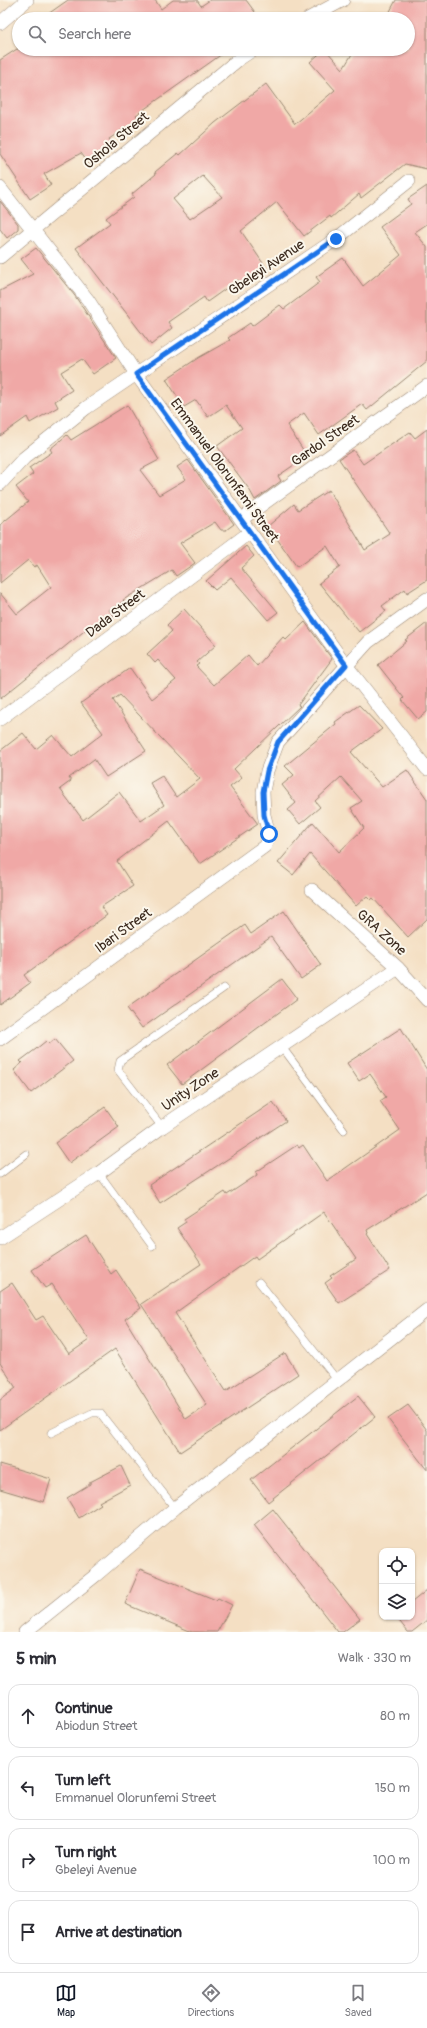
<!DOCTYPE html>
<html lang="en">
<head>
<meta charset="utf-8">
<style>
	body { margin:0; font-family:Pangolin,sans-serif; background:#f7f7f7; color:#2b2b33 }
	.controls { position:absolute; right:12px; bottom:12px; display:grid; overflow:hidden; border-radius:8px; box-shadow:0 1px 3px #0004 }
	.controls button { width:36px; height:36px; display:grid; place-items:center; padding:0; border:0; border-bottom:1px solid #e1e1e2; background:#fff; color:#2b2b33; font:20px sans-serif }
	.stop { position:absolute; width:12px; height:12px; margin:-9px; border:3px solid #1a73e8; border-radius:50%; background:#fff }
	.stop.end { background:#1a73e8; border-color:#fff; box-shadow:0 1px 4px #0008 }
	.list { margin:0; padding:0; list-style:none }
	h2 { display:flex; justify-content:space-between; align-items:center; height:52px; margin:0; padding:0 16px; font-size:17px }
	h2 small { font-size:13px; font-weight:400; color:#7c7c81 }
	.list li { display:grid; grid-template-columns:26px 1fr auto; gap:12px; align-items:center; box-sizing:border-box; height:64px; margin:0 8px 8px; padding:0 8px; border:1px solid #e1e1e2; border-radius:12px }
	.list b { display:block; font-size:15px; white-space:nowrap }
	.list p { margin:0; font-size:13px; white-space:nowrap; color:#7c7c81 }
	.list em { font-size:13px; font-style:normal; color:#7c7c81 }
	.icon { flex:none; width:22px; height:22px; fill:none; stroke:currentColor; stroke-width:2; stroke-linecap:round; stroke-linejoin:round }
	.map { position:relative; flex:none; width:427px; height:1632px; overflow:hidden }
	.search { position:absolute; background:#fff; box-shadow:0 1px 3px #0004; left:12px; right:12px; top:12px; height:44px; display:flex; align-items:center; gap:10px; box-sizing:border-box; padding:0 14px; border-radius:22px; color:#7c7c81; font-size:15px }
	.sheet { height:340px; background:#fff }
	nav { display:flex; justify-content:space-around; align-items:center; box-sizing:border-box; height:56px; border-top:1px solid #e1e1e2; background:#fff; font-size:11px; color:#7c7c81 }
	nav a { display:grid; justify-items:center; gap:2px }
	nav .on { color:#111827 }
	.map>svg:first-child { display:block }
</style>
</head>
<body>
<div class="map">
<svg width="427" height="1632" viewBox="0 0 427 1632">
	<rect width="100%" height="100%" fill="#fbf7ec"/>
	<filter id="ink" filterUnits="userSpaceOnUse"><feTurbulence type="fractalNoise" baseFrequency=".025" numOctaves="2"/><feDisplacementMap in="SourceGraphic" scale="8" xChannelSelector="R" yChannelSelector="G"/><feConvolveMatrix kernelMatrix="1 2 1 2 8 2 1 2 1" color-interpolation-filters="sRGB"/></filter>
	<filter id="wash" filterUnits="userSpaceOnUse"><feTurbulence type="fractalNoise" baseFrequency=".012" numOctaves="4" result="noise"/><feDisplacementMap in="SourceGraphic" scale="16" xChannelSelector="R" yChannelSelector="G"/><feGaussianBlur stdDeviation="0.9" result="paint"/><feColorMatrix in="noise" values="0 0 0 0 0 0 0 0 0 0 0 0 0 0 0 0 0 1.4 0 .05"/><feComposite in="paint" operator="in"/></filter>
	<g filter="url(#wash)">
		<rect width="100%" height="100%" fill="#f4dfc3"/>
		<g id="blocks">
			<path fill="#f0a8a6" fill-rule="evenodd" d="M68,0h87l6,9 12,-9h24l4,6 9,-6h36l14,19h-219z
				M396,0h31v169l-22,-5 -44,34 -2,-4 -28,24 -1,-2 -26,20 -27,-34 -36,29 26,38 -25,17 -4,-6 -31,22 -3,-5 -36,25 4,6 -21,17 -75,-97 34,-25 -4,-5 28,-21 -2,-3 24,-20 -1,-2 23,-19 2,2 35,-32 51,-39 29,40 40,-34 -25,-28 15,-13 18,20 12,-20h53v-30h-22zM203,176l19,21 -32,22 -17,-20z
				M17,49h212l-93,66 3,4 -30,20 5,7 -25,18 -8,-11 -37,21 7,11 -21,14 -30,-45v-94z
				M427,186v38l-12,8 12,15v114l-60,49 -5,-6 -43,31 -15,-22 -17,12 20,31 -29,20 3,5 -26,19 -6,-11 -32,-43 25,-18 -16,-23 -18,12 -12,-17 -12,7 -18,-28 32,-21 32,-18 -2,-2 22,-15 2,3 28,-21 4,4 36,-27 -4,-5 27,-19 20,28 38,-31 -21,-28 31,-23 -3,-5z
				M0,201l18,23v5l-11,9 -7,-9z
				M36,248l39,48 41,62 -23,16 -11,-15 -21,13 11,18 -17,11 3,6 -28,16 -3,-6 -27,19v-145l33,-17 -12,-15z
				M127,405l32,55 -19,10 19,25 27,-16 -9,-12 11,-7 46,64 -8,6h-5l-6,-8 -35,21 15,20 -19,13 -4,-6 -49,30 1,1 -15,9 5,6 -24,16 -2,-4 -88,71v-106l17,21 34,-27 -14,-22 -3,2 -6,-7 -28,23v-58l28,-23 -12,-15 17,-13 -4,-6 23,-16 -2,-3 17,-14 4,5z
				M427,429v151l-20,13 -2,-4 -23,17 4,5 -27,21 -40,-49 21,-16 -13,-21 -30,21 -29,-41 26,-22 4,6 31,-20 36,60 25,-16 -51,-75 14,-9 10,14 47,-32 5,6z
				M246,546l8,10 -13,12 37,44 -10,8 -37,-43 -16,13 -9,-9z
				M184,609l32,36 -19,17 2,2 -3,2 18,19 34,-30 9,11 26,-29 3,3 19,-18 27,37 -34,46 2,1 -66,63 8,9 -12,9 28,37 -58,40 -31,-43 -52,40 16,25 -32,21 6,8 -83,60 6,8 -30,22v-254l23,-18 13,16 17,-14 19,22 31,-24 -22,-30 49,-35 22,31 24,-19 -18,-20 -3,3 -8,-9 25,-23 -5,-6zM120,695l80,84 -24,18 -14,-21 -12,7 14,22 -23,16 -22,-29 -36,28 -23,-31 11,-8 -2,-3 25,-19 12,18 40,-26 -33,-51z
				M427,623v89l-9,7 -16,-19 2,-2 -26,-33 29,-24 -2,-1z
				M359,705l23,24 -31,23 31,35 25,-17 20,29v120l-19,18 -35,-39 -2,2 -4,-4 -11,10 -46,-52 -17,21 -15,-12 35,-41 26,30 25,-24 -13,-20 11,-7 -21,-24 -26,24 5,6 -20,17 -12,-14 8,-7 -14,-18 12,-10 -9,-9 51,-42 -1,-2z
				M284,911l37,54 -20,14 -30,-42 -129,91 -15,-20 118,-83 6,9z
				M282,979l15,20 -115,85 -15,-19z
				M401,1028l26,42v122l-60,38 1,3 -1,1 23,36 -51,33 -14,-20 7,-5 -2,-2 26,-17 -32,-47 -67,47 -2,-3 -80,57 51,78 59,-38 13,21 -118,78 -65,-103 -115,81v-30l16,-12 -16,-25v-72l12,-8 24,37 7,-4 26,38 20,-14 -37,-56 -7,4 -13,-18 54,-35 25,39 5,-4 25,38 -16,11 61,100 21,-14 -66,-101 60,-40 -24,-36 9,-6 -2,-3 41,-27 2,3 30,-20 -1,-3 41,-27 2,3 4,-3 24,36 73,-51 -20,-29 6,-4 -16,-23 -11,7 -12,-18z
				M55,1039l18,22 -42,32 -17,-23 8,-7 -2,-2 16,-12 10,-8 3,3z
				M273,1102l13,19 -126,82 -11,-18z
				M105,1107l14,20 -50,36 -14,-20z
				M358,1396l17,21 -107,85 -17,-22z
				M408,1405l19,25v40l-39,-51z
				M0,1464l51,15 -7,23 -44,-13z
				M121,1466l9,19 -31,17 2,2 -22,14 -12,-20 23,-14v-2z
				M273,1509l87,110 -17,13h-5l-84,-107z
				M140,1569l76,31 2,-2 14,7 -15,27h-25l-67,-28z
				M427,1590v30l-15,12h-4l-12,-15h16v-15z"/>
		</g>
	</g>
	<g filter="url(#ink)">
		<use href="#blocks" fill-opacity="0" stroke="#988470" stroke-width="1"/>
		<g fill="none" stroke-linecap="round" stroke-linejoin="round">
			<g stroke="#988470" stroke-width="8">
				<path id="service" d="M282,1047l62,83
					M162,1127l-44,-57 2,-9 104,-73
					M99,1173l53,73
					M0,1174l26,-20
					M259,1282l79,99
					M51,1433l41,-20h8l75,95"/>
			</g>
			<g stroke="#988470" stroke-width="14">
				<path id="minor" d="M308,19l35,-19
					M0,23l27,-23
					M0,188l88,112 48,74 114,158 96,133 81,104
					M0,257l239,-198 15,-10
					M0,484l24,-26 62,-50 250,-169 73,-58
					M242,519l185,-133
					M0,719l250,-187
					M312,890l86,78 29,32
					M0,1039l265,-193 4,-12 -5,-19 -1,-23 4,-21 11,-29 90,-100 59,-43
					M0,1238l99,-65 63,-46 236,-159
					M25,1632l71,-57 79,-67 252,-198"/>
			</g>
			<use href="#service" stroke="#fff" stroke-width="7"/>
			<use href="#minor" stroke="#fff" stroke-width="13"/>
		</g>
	</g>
	<g fill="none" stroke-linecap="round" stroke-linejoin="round" filter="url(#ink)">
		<path stroke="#1a73e8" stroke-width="5" d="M269,834l-5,-19 -1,-23 4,-21 11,-29 68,-77 -210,-291 200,-135"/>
	</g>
	<g text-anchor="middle" stroke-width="4" stroke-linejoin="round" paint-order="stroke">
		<g font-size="14" fill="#3b2a1e" stroke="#fbf7ec">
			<text transform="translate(116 140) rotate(-40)" y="5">Oshola Street</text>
			<text transform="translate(266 267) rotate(-34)" y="5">Gbeleyi Avenue</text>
			<text transform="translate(325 440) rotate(-35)" y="5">Gardol Street</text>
			<text transform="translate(225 470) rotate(54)" y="5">Emmanuel Olorunfemi Street</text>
			<text transform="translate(115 613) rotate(-37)" y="5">Dada Street</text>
			<text transform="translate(123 930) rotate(-36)" y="5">Ibari Street</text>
			<text transform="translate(382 932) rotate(42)" y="5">GRA Zone</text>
			<text transform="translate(190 1089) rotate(-34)" y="5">Unity Zone</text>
		</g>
	</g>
</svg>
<div class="controls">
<button><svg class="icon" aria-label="locate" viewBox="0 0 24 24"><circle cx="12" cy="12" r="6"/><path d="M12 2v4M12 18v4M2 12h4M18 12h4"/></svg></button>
<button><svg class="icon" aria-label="layers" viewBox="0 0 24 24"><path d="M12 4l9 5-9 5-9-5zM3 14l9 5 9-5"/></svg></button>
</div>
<div class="stop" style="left:269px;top:834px"></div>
<div class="stop end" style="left:336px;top:239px"></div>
<div class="search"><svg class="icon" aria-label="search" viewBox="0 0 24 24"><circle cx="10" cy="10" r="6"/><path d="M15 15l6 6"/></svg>Search here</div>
</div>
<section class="sheet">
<h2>5 min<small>Walk · 330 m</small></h2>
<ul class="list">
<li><svg class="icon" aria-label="ahead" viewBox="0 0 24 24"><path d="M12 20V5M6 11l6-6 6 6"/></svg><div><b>Continue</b><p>Abiodun Street</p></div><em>80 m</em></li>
<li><svg class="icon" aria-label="left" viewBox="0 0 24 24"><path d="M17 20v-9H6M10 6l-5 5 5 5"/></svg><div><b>Turn left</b><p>Emmanuel Olorunfemi Street</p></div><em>150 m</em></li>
<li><svg class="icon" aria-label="right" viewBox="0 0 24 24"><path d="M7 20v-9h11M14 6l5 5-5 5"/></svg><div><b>Turn right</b><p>Gbeleyi Avenue</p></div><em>100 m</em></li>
<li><svg class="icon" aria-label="arrive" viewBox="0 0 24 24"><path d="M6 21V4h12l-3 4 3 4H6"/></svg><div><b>Arrive at destination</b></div></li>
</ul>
</section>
<nav>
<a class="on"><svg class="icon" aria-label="map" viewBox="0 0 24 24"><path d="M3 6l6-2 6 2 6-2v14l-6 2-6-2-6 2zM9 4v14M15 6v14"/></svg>Map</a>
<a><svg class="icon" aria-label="directions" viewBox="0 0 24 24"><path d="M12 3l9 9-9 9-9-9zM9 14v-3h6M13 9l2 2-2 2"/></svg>Directions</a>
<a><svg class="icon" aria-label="saved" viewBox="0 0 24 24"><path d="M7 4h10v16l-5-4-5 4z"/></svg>Saved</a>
</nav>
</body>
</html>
